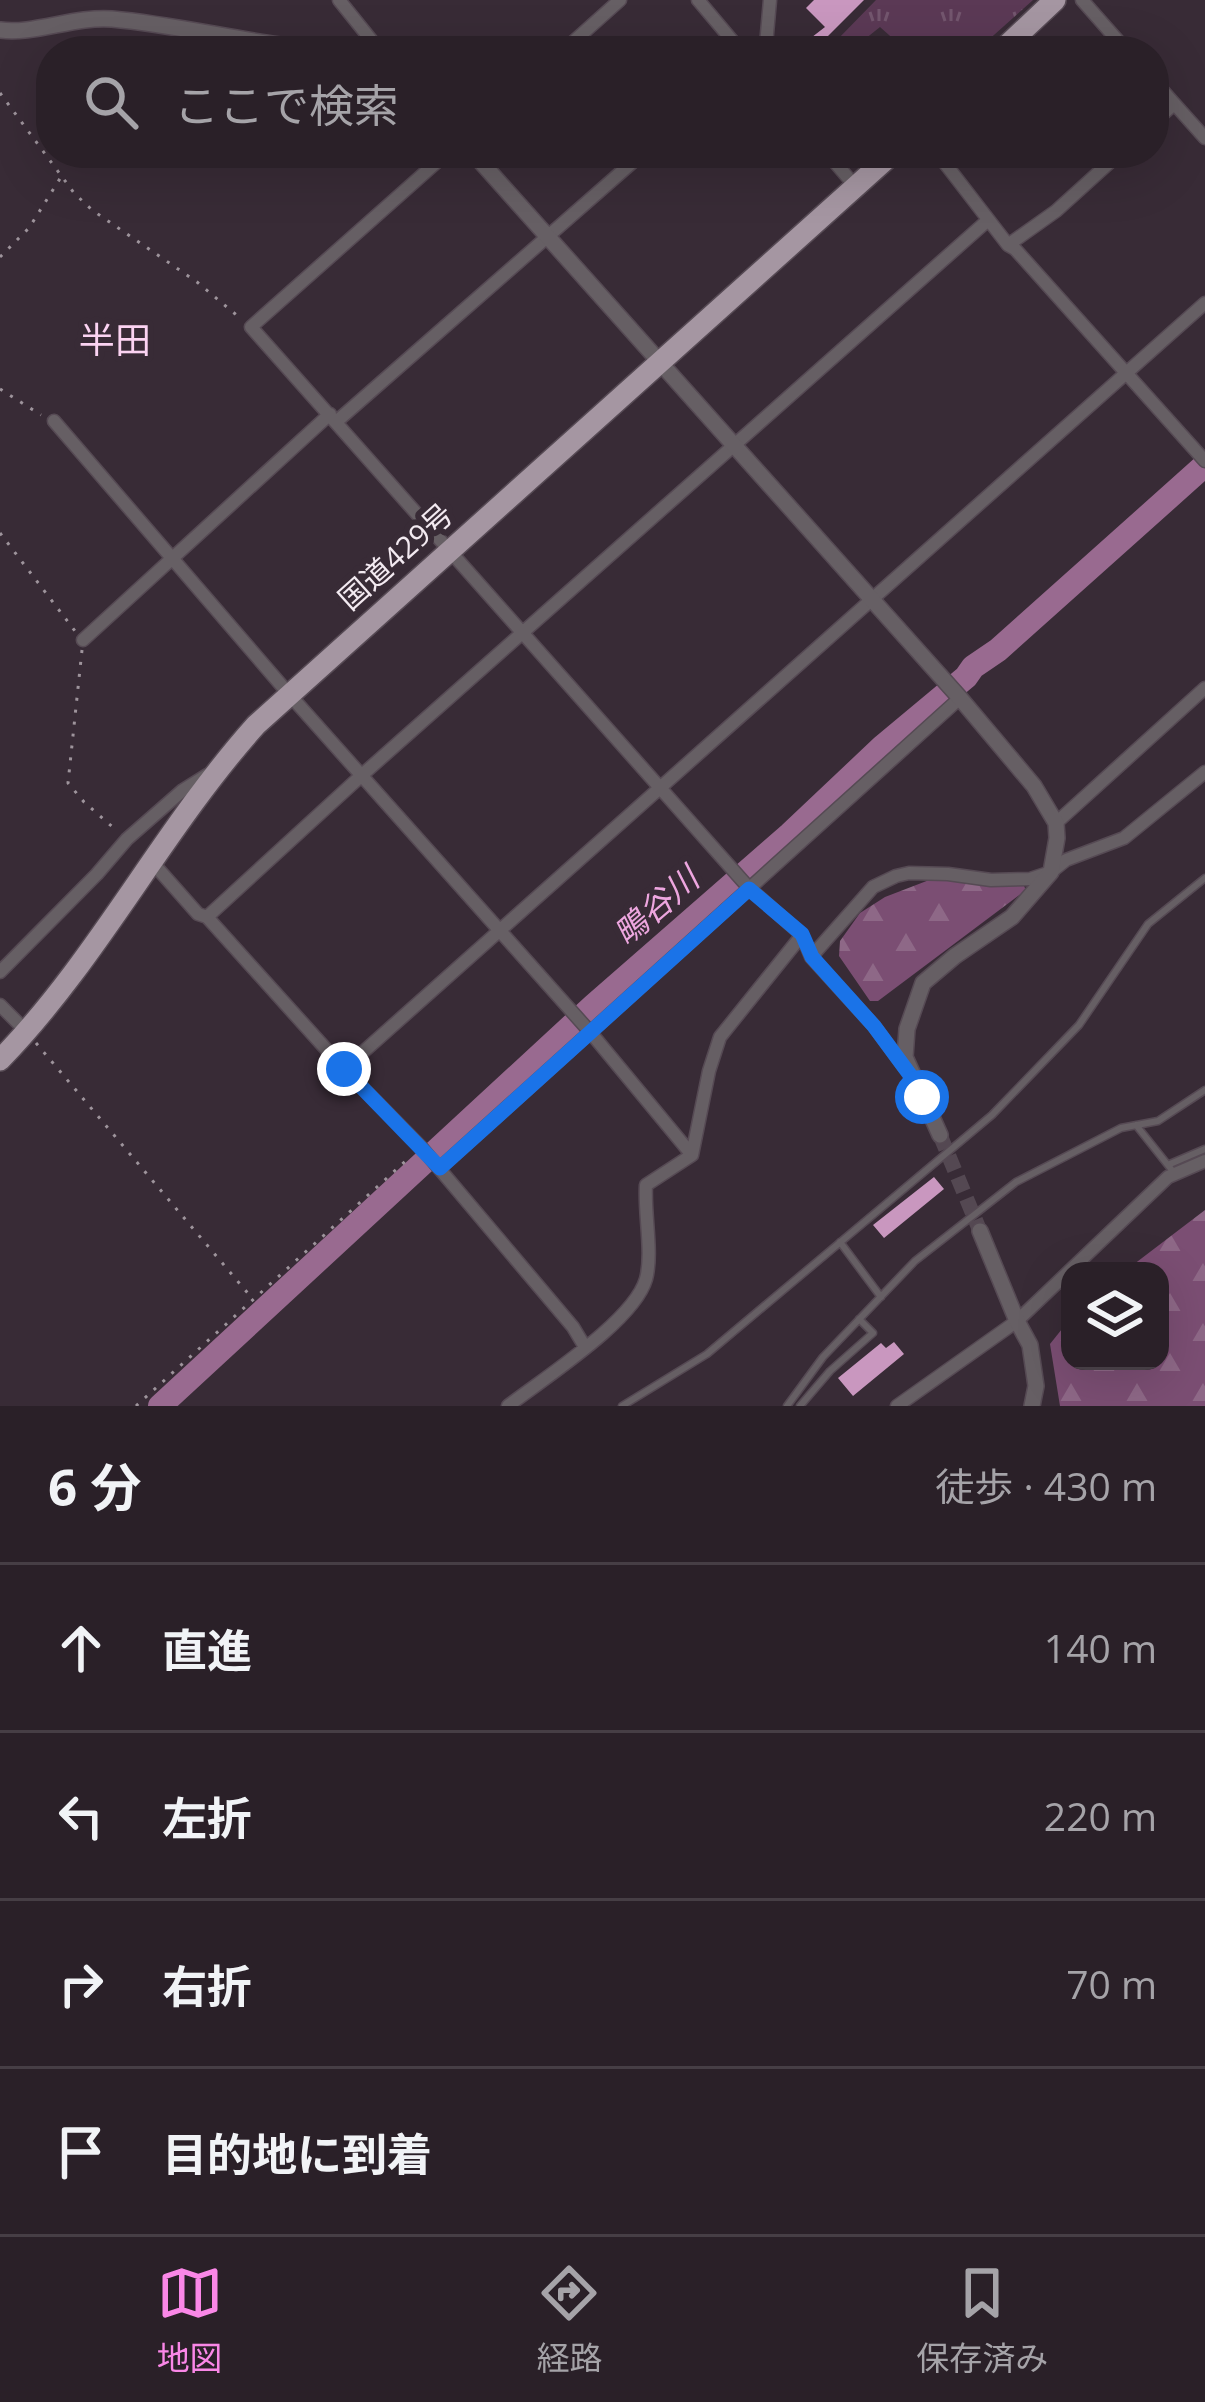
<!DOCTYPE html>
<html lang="ja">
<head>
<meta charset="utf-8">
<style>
	body { margin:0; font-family:"Open Sans","Noto Sans JP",sans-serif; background:#322830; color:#f1f3f6 }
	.controls { position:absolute; right:36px; bottom:36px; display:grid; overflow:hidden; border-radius:24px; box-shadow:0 12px 48px #0002 }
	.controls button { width:108px; height:108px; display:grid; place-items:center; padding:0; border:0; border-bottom:3px solid #463e45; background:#2a2028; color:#f1f3f6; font:60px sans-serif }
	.stop { position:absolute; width:36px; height:36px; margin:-27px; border:9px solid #1a73e8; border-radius:50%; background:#fff }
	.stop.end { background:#1a73e8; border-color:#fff; box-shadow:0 3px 12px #0008 }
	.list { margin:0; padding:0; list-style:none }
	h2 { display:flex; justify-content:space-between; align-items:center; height:156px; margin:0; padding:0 48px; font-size:51px }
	h2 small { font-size:39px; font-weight:400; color:#a5a3a8 }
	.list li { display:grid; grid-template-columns:78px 1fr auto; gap:36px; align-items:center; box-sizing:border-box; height:168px; padding:0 48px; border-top:3px solid #463e45 }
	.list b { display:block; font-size:45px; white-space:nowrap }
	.list em { font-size:39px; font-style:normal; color:#a5a3a8 }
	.icon { flex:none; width:66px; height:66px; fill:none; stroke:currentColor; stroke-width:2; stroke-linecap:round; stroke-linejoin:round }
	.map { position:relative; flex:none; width:1205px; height:1406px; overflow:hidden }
	.search { position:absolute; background:#2a2028; box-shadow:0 12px 48px #0002; left:36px; right:36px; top:36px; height:132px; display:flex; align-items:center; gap:30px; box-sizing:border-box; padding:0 42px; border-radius:48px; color:#a5a3a8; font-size:45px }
	.sheet { height:828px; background:#2a2028 }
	nav { display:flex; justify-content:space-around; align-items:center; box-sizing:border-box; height:168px; border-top:3px solid #463e45; background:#2a2028; font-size:33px; color:#a5a3a8 }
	nav a { display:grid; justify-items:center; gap:6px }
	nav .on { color:#fa87e7 }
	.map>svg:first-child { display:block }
</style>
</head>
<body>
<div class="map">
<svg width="1205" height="1406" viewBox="0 0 1205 1406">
	<defs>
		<pattern id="forest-firs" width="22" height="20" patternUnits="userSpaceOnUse" patternTransform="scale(3)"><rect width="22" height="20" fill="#7b4e73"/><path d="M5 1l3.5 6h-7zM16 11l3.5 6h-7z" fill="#8e6887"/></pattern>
		<pattern id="park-tufts" width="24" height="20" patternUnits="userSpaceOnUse" patternTransform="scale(3)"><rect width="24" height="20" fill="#5b3955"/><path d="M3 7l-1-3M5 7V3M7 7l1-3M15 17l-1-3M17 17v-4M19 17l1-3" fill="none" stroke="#73566e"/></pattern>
	</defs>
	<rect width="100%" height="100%" fill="#382b36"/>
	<path fill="url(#forest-firs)" d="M937,877l86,7 3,6 -148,111h-8l-31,-45 1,-15 20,-28 25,-16z
		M1205,1210v196h-145l-10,-62 20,-25v42h90v-90h-35z"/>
	<path fill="url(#park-tufts)" d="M876,0h157l-57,51h-69l-27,-24 -30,24 -12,-12z"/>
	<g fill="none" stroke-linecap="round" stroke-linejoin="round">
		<path stroke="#996a90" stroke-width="24" d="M160,1406l433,-400 197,-172 92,-87 84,-70 7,-10 25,-17 207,-185"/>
	</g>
	<path fill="#c997bf" d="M814,0h50l-44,44 6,7h-32l31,-24 -19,-19z
		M934,1177l10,12 -60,49 -11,-13z
		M894,1342l10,12 -51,42 -15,-18 43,-35 5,5z"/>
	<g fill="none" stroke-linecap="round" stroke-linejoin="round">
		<path stroke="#544852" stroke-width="15" stroke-dasharray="15 8" stroke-linecap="butt" d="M940,1135l40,96"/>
		<g stroke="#564a54" stroke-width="9">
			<path id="service" d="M1136,1125l39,49
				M1170,1164l35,-15
				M840,1242l41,55
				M622,1406l85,-52 285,-239 87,-90 69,-101 57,-46
				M787,1406l36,-49 92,-96 101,-79 105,-54 37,-7 47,-31
				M800,1406l30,-35 43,-38 -14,-14"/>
		</g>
		<g stroke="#564a54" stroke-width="15">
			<path id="minor" d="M339,0l41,51
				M698,0l43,51
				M1082,0l45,51
				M563,51l57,-51
				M760,51l6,-6 4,-45
				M1154,81l51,57
				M1154,122l20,-18
				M447,153l-196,174 498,561 53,47 9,22 63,69 31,42
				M827,153l28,33
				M937,153l71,92 7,4 190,212
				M1008,245l48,-34 64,-58
				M54,421l234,272 303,340 101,122
				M336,422l307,-269
				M83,640l247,-226
				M1056,823l149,-135
				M152,862l46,52 9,3 137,152 77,78 152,180 12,20
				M207,917l155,-142 625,-554
				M811,957l62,-70 23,-11 13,-3 39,1 43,6 39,-1 21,-7 15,-12 58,-22 81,-66
				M0,972l97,-98 30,-35 56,-49 24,-15
				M0,1005l27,27
				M344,1069l861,-766
				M440,1168l520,-470
				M508,1406c36,-28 126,-85 138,-127 7,-26 -2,-66 0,-94l46,-30 17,-84 11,-34 82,-102
				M897,1406l120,-85 151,-144 37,-16"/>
		</g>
		<g stroke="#564a54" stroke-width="18">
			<path id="tertiary" d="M0,30c33,5 75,-14 112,-11 56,5 111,18 167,26 24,4 50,3 75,6
				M473,153l487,545 74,88 22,37 1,15 -6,34 -39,45 -57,39 -32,27 -16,46 -2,28 35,78
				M980,1231l37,90 13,24 6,41 -4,20"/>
		</g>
		<g stroke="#564a54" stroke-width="24">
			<path id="trunk" d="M1001,51l54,-51
				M0,1060c99,-102 162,-230 256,-335l637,-572"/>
		</g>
		<path stroke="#9e949c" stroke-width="3" stroke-dasharray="3 9" stroke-linecap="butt" d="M0,93l74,100 18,17 105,72 43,36
			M0,257l29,-29 32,-51
			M0,389l41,26
			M0,533l75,98
			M82,650l-14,133 16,19 32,28
			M36,1043l215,254
			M136,1406l274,-249"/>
		<use href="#service" stroke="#665f64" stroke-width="6"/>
		<use href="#minor" stroke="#665f64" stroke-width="12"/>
		<use href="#tertiary" stroke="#665f64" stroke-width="15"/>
		<use href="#trunk" stroke="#a596a2" stroke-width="21"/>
	</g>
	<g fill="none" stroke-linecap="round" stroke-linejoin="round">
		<path stroke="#1a73e8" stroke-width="15" d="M344,1069l96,99 309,-279 53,45 10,23 62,69 42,57 6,14"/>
	</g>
	<g text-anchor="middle" stroke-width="12" stroke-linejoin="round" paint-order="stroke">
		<g font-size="30" fill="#f3eaf1" stroke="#382b36">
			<text transform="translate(396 557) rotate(-42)" y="10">国道429号</text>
		</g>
		<g font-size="33" font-style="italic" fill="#eda6df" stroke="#382b36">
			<text transform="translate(656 906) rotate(-41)" y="12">鴫谷川</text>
		</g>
		<g font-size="36" fill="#fbd3f2" stroke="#382b36">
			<text x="115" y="353">半田</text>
		</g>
	</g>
</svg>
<div class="controls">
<button><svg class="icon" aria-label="layers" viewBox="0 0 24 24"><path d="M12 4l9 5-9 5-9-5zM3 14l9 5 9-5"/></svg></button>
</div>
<div class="stop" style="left:922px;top:1097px"></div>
<div class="stop end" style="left:344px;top:1069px"></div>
<div class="search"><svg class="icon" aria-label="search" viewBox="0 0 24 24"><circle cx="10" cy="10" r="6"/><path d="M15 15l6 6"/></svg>ここで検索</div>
</div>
<section class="sheet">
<h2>6 分<small>徒歩 · 430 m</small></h2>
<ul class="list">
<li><svg class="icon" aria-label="ahead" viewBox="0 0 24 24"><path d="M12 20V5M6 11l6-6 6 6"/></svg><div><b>直進</b></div><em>140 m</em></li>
<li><svg class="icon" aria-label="left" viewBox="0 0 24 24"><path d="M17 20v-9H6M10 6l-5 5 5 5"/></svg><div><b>左折</b></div><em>220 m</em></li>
<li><svg class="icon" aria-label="right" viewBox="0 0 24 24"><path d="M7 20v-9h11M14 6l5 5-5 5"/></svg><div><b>右折</b></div><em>70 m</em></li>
<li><svg class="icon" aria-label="arrive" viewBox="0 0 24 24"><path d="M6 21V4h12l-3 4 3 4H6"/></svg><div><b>目的地に到着</b></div></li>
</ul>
</section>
<nav>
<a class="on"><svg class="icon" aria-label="map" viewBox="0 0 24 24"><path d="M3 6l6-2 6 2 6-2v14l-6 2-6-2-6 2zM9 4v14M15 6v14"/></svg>地図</a>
<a><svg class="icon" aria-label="directions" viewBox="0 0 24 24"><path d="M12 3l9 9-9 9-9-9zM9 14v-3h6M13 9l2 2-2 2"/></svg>経路</a>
<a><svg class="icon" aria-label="saved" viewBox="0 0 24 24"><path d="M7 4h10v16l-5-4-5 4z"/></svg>保存済み</a>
</nav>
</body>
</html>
